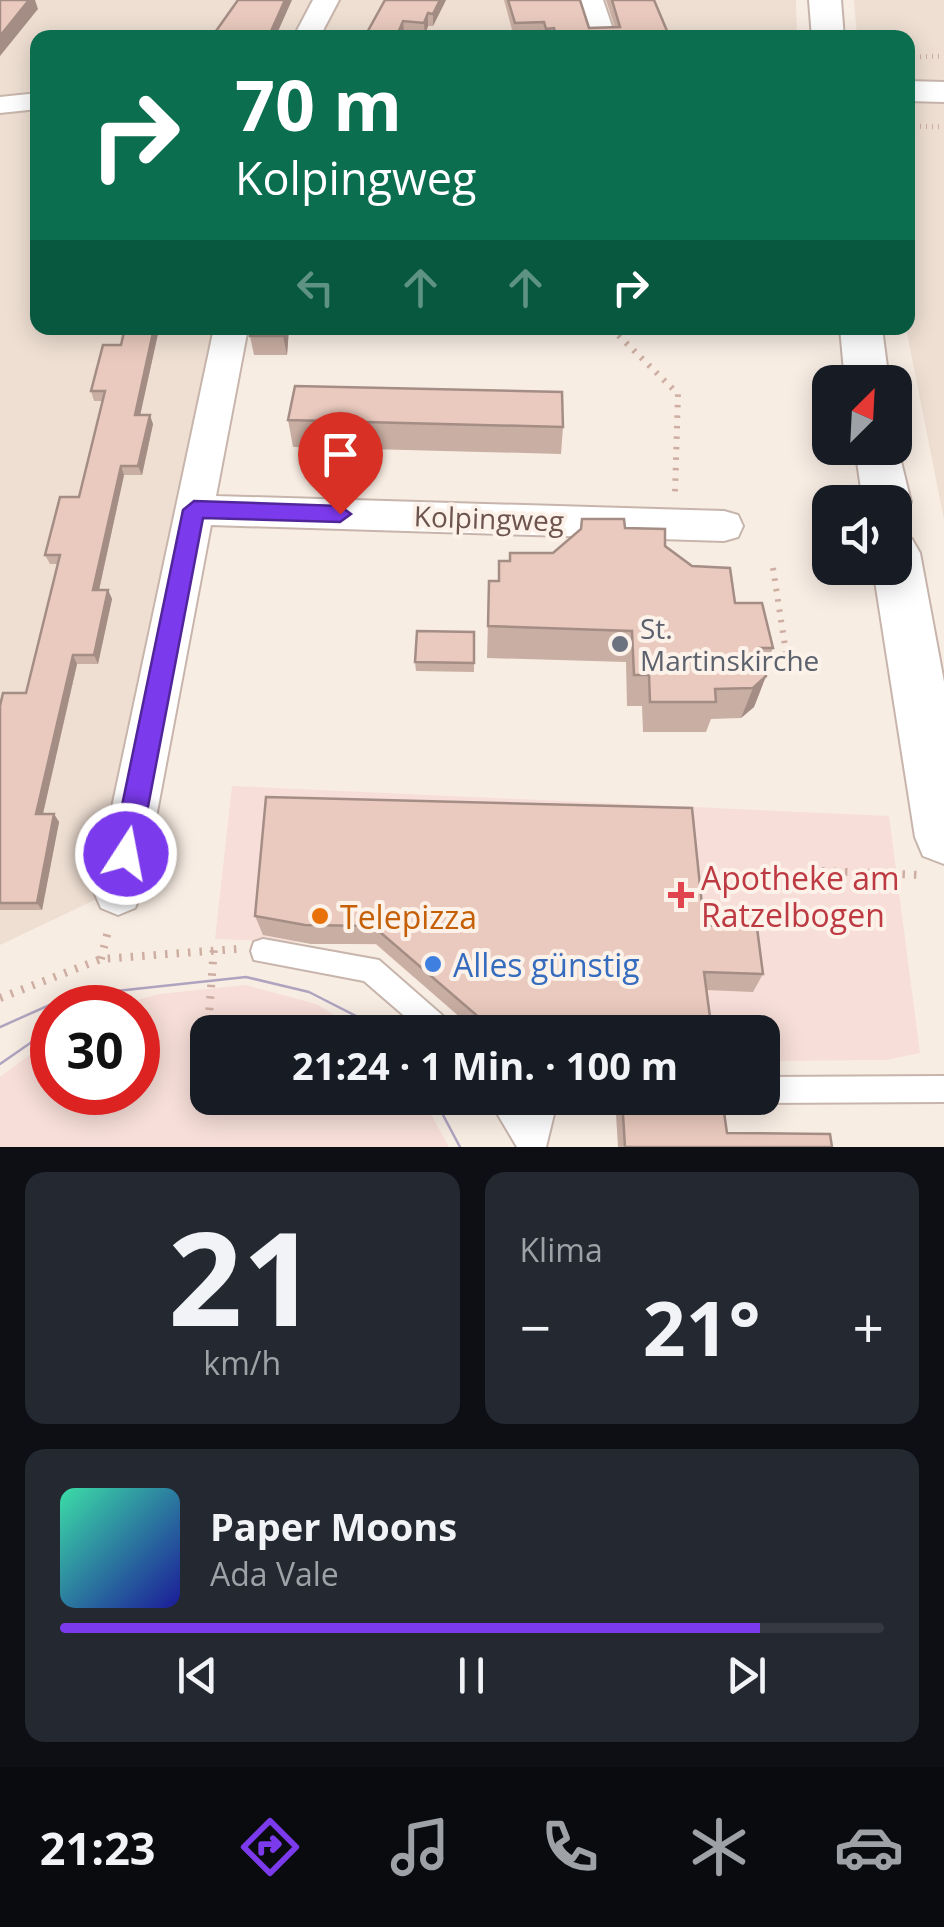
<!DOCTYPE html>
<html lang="de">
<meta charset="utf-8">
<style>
:root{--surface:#171b24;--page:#242831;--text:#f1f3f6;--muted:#9ea1a6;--line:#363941;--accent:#7c3aed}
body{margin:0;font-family:"Open Sans",sans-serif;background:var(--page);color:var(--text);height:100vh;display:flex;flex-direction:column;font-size:38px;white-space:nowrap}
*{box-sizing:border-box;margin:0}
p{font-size:32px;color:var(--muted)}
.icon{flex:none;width:55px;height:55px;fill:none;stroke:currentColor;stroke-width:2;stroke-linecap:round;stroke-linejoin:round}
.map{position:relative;height:1147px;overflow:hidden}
.details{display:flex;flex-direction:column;gap:25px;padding:25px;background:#0d0f14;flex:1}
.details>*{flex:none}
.hud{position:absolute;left:30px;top:30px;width:885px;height:305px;border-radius:20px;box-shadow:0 5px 25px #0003;background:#0b6e4f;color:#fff;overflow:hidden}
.needle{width:65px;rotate:24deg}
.fabs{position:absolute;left:812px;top:365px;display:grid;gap:20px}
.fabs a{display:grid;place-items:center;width:100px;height:100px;border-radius:20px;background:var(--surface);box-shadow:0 5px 25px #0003;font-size:50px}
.speed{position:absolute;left:30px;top:985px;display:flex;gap:20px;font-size:50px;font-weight:700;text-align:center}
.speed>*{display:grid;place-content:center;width:130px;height:130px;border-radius:50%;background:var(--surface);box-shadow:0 5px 25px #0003;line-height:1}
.speed .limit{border:15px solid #d22;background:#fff;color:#111}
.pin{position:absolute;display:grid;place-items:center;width:85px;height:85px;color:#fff;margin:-102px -42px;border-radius:50% 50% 50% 0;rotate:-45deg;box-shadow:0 0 10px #0007}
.pin .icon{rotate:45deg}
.me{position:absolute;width:110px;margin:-55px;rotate:11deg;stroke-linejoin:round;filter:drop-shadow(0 0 8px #0008)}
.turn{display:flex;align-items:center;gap:35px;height:210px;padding:0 40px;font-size:45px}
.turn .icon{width:130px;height:130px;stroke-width:2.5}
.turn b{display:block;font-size:70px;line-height:85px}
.lanes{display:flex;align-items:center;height:95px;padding:0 40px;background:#0003;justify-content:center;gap:50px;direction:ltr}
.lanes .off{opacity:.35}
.big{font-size:75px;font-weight:700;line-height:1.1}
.details .widget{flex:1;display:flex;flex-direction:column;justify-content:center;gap:15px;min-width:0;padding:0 35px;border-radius:20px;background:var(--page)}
.details .dial{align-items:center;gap:0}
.dial b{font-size:130px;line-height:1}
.song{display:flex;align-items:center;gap:30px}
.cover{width:120px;height:120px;border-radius:15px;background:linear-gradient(135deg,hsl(160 70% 55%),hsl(240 70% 35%))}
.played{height:10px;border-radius:5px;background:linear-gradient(90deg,var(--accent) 85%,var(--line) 85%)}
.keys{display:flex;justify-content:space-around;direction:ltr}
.heat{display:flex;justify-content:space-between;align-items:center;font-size:55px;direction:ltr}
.details .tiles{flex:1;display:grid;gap:25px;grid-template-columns:1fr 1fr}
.widget:last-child{grid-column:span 2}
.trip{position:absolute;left:190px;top:1015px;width:590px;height:100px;border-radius:20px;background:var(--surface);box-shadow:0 5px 25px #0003;font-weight:700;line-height:100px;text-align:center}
.menu{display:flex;height:160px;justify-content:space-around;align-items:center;background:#090b0e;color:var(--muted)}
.menu .icon{width:70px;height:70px}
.menu .current{color:var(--accent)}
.menu b{font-size:45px;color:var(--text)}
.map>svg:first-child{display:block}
.residential{fill:#efdfd3}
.commercial{fill:#f7ded8}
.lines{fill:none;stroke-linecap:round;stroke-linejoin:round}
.service-casing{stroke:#c7b5ac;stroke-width:4}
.minor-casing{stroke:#c7b5ac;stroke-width:4}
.tertiary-casing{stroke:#c7b5ac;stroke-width:4}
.path-far2{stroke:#ceaea2;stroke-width:5;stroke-dasharray:1 5;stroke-linecap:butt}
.path-far1{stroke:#ceaea2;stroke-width:6;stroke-dasharray:2.5 8;stroke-linecap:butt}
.path{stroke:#ceaea2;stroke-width:8;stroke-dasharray:2.5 9;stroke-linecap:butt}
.service{fill:#fff;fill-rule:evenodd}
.minor{fill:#fff;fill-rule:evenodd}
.tertiary{fill:#fff;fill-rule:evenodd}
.tram{stroke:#afa4c0;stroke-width:2.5}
.wall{fill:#c9aea3}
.shaded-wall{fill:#a48d85}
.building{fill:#eacabe;stroke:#a48d85;stroke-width:2.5}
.route{fill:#7c3aed;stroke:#51269a;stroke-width:2.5}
.worship-dot{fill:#6b7280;stroke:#fcf2e9;stroke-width:4}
.health-dot{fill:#e0444e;stroke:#fcf2e9;stroke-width:4}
.food-dot{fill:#e8710a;stroke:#fcf2e9;stroke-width:4}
.shop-dot{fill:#3f7fe0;stroke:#fcf2e9;stroke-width:4}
.labels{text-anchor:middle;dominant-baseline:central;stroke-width:8;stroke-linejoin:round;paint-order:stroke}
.street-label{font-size:28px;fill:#6d544d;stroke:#fcf2e9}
.worship-label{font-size:28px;fill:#5b616d;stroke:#fcf2e9;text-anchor:start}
.near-health-label{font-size:32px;fill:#be3a42;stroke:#fcf2e9;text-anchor:start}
.near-food-label{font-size:32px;fill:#c56008;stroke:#fcf2e9;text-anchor:start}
.near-shop-label{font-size:32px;fill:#366cbe;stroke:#fcf2e9;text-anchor:start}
</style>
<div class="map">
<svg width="944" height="1147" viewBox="0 0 944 1147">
<rect width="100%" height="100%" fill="#f8ede3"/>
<g class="residential">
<polygon points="0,0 796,0 797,38 38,38 38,328 224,328 101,897 0,945"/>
<polygon points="854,0 944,0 944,520 906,328 908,38 857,37"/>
</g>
<g class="commercial">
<polygon points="232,786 889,816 920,1053 886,1060 763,1061 762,1032 477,1032 376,945 215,939"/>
<polygon points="246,985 316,1004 363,1032 208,1032 208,1098 422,1098 449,1147 0,1147 0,1077 43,1045 52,1039 52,1092 138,1092 138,1008 112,1007 159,994"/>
</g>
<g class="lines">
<defs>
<g id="service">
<polygon points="263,939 379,960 451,1023 455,1032 423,1032 364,981 254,960 251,951 254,942"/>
<polygon points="944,1076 944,1102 762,1103 752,1098 762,1098 762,1077"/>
<polygon points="488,1098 516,1098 527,1113 532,1098 567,1098 563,1107 554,1114 546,1147 517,1147"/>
</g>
<g id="minor">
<polygon points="313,0 339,0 319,38 293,38"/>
<polygon points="577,0 603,0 616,38 590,38"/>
<polygon points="38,93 38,109 0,113 0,97"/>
<polygon points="214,328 248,328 216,496 724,511 738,515 743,526 738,537 724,541 211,525 142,892 135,908 118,915 101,908 94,892"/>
</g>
<g id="tertiary">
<polygon points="809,0 841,0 844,38 812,38"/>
<polygon points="908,81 944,82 944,102 908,101"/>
<polygon points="840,328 882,328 889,382 845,382"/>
<polygon points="895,437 911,502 904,515 895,518 895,502 863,502 855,448 895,448"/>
<polygon points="895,534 912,539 920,553 944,682 944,864 923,856 915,837 873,568 895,568"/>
</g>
</defs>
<use href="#service" class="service-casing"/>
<use href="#minor" class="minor-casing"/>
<use href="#tertiary" class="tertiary-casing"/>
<g class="path-far2">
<polyline points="908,57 944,56"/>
<polyline points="908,126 944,127"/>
</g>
<g class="path-far1">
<polyline points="611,328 678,394 675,493"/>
<polyline points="773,568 787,659"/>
</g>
<g class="path">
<polyline points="822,871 923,875"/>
<polyline points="101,959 109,927"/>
<polyline points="0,998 101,959 237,949"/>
<polyline points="206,1056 214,947"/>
</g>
<use href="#service" class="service"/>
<use href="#minor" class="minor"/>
<use href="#tertiary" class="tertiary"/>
<g class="tram">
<polyline points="0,1027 70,996 246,977 309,992 362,1019 377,1032"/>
<polyline points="0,1064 52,1028"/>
<polyline points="434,1098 460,1147"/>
</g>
</g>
<g class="wall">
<polygon points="446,0 433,26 428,26 425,35 404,33 402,38 364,38"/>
<polygon points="504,0 580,0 589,28 615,27 606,0 654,0 670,38 544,38 543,35 514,37"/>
<polygon points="125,328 177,328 176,329 159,329 140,415 153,424 142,475 124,475 99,590 108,590 112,599 98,664 77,664 43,814 54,814 59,822 42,910 0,910 0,706 26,693 58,564 50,564 45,555 79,497 103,401 94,401 91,391 121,345"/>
<polygon points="251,328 289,328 287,355 254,355 250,336"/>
<polygon points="288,420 563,427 561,454 293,447"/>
<polygon points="582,519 625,528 665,546 735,603 773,648 764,670 766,676 754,707 741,718 711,719 706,732 643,732 642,706 627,706 626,662 487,658 489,581 498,581 510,561 553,553 580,530"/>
<polygon points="474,632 474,672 416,671 415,662"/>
<polygon points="255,916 704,925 763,974 753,992 706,990 712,1032 477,1032 376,944 311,944 263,935"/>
<polygon points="615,1098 722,1098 727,1133 832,1147 618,1147"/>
</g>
<g class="shaded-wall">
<polygon points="29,0 35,0 38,9 0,56 0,36"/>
<polygon points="285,0 292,0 275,38 268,38"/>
<polygon points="440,0 446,0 433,26 433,14"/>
<polygon points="428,13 428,26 425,35 424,23"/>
<polygon points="403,21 404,33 402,38 396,38"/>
<polygon points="154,328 158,328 159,329 138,425 135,415"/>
<polygon points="284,328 289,328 287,355 283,336"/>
<polygon points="150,415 153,424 142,475 138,466"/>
<polygon points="121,466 124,475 97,599 93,590"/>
<polygon points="108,590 112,599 98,664 94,655"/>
<polygon points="73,655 77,664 41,822 36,814"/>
<polygon points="766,676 754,707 741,718 753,688"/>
<polygon points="54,814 59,822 42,910 37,903"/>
</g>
<g class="building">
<polygon points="0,0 29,0 0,36"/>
<polygon points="238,0 285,0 268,38 217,38 220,33 216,31"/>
<polygon points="385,0 440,0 433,14 428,13 424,23 403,21 396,38 364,38"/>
<polygon points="508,0 580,0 589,28 620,27 612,0 654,0 670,38 640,38 639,33 557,38 554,28 546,29 544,22 515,23"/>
<polygon points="125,328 154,328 135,415 150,415 138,466 121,466 93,590 108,590 94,655 73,655 36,814 54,814 37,903 0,903 0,706 3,693 26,693 60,555 45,555 60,497 79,497 105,391 91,391 103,345 121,345"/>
<polygon points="251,328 284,328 283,336 250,336"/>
<polygon points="295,386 562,392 563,427 288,420"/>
<polygon points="582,519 624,519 625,528 665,529 665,546 692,566 730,568 735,603 762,603 773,648 759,648 766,676 753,688 715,689 716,702 650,702 649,675 634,675 632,631 488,626 489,581 499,581 499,561 510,561 510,553 553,553 581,529"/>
<polygon points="417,631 474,632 474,663 415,662"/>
<polygon points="266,797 692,808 704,925 757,928 763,974 704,972 712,1032 496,1032 373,926 305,925 255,916"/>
<polygon points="622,1098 722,1098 727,1133 830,1134 832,1147 625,1147"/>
</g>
<polygon class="route" points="194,501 340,506 351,514 340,522 203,518 139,854 135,862 126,866 116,862 112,854 183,510"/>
<circle class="worship-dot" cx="620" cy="644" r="10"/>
<path class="health-dot" d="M676 880h10v10h10v10h-10v10h-10v-10h-10v-10h10z"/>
<circle class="food-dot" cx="320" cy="916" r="10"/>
<circle class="shop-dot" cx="433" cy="964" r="10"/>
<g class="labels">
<g class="street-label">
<text transform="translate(489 518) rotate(2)">Kolpingweg</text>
</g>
<g class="worship-label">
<text x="640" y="628">St.<tspan x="640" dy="32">Martinskirche</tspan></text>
</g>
<g class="near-health-label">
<text x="701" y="877">Apotheke am<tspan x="701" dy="37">Ratzelbogen</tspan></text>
</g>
<g class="near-food-label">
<text x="340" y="916">Telepizza</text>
</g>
<g class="near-shop-label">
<text x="453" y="964">Alles günstig</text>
</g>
</g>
</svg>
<div class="fabs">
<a><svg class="needle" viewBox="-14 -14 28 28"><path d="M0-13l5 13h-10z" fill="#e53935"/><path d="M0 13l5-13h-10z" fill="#9ea1a6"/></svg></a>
<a><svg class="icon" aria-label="sound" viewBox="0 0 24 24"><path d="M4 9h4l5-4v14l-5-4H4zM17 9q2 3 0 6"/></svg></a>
</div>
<div class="speed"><div class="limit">30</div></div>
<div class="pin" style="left:340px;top:514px;background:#d93025"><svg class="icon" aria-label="arrive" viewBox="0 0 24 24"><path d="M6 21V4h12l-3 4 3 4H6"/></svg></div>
<svg class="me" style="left:126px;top:854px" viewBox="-20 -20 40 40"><circle r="17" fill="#7c3aed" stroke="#fff" stroke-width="3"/><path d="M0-11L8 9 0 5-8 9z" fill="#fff"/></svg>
<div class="trip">21:24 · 1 Min. · 100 m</div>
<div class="hud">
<div class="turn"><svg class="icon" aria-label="right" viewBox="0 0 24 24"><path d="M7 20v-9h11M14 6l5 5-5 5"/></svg><div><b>70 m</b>Kolpingweg</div></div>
<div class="lanes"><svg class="icon off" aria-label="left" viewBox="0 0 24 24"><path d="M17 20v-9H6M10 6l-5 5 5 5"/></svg><svg class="icon off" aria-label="ahead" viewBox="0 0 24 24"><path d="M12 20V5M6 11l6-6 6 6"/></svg><svg class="icon off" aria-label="ahead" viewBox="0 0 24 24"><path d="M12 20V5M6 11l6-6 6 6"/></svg><svg class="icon" aria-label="right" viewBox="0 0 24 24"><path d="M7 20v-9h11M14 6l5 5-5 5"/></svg></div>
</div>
</div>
<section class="details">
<div class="tiles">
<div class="widget dial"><b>21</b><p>km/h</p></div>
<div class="widget"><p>Klima</p>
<div class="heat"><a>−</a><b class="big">21°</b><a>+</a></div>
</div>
<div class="widget">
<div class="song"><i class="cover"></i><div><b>Paper Moons</b><p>Ada Vale</p></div></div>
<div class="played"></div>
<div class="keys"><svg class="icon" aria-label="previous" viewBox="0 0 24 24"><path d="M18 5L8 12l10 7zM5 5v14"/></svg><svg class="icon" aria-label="pause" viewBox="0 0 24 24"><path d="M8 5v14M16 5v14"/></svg><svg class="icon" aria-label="next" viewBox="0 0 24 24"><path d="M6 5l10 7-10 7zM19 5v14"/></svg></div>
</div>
</div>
</section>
<nav class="menu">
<b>21:23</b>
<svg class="icon current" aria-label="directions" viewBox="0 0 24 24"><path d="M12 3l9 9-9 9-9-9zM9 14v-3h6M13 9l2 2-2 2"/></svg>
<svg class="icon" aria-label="music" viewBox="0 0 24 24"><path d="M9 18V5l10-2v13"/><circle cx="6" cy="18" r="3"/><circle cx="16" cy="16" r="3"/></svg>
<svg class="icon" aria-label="phone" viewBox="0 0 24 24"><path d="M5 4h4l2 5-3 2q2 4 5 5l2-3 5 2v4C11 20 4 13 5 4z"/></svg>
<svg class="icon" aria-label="climate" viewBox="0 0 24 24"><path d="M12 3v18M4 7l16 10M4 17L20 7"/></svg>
<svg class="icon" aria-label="car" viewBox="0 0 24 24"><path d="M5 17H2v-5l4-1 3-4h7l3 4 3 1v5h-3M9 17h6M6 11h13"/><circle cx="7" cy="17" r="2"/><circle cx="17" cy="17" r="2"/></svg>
</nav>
